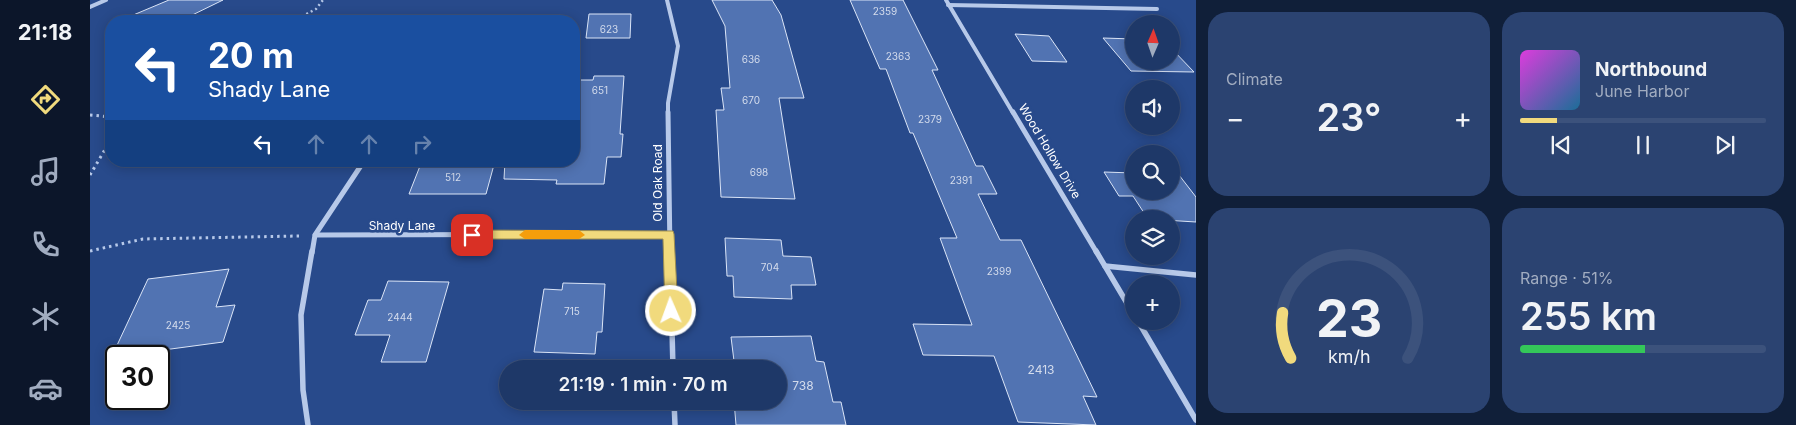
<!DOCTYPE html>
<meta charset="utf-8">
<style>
:root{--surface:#1e3868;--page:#2b4371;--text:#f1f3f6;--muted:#a1acc0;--line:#3c527c;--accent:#f1da7d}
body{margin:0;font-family:Inter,sans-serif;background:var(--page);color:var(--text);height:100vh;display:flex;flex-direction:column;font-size:19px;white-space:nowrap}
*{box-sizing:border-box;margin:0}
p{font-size:16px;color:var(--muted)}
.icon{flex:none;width:28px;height:28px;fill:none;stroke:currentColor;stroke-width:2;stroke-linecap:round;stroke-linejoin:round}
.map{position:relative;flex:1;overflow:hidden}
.panel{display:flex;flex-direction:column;gap:12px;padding:12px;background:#101f39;width:600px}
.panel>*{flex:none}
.top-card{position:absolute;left:15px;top:15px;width:475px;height:152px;border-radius:20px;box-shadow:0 2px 12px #0003,0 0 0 1px var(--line);background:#1a4fa0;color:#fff;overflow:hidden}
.needle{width:32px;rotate:2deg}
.controls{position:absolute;left:1035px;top:15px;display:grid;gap:10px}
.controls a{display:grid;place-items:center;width:55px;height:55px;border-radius:50%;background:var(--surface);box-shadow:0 2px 12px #0003,0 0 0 1px var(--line);font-size:25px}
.speed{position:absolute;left:15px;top:345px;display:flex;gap:10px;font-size:25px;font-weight:700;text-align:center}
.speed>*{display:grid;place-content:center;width:65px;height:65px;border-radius:50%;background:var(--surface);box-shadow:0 2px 12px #0003,0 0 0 1px var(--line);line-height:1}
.speed .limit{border:2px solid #111;border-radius:8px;background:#fff;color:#111}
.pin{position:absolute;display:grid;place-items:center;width:42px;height:42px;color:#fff;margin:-21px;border-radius:10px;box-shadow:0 2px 8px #0006}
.me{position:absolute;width:55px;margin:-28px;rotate:358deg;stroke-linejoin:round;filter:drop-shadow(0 0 4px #0008)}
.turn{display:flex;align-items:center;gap:18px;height:105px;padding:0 20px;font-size:22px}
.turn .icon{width:65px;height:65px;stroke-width:2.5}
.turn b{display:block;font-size:35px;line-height:42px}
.lanes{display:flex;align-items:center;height:48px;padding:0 20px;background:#0003;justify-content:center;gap:25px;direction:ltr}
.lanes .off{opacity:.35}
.big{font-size:38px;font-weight:600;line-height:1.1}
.panel .tile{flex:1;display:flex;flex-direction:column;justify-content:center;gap:8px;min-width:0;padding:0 18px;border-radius:20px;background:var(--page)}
.panel .dial{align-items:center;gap:0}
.dial svg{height:130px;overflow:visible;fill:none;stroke:var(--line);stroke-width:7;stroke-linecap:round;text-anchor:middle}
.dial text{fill:var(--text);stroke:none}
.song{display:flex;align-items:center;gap:15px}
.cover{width:60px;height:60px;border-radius:8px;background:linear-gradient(135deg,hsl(300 70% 55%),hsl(200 70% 35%))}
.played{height:5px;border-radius:2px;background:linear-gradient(90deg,var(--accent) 15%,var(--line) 15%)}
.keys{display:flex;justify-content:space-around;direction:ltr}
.heat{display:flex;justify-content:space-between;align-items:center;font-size:28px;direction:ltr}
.charge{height:8px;border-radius:4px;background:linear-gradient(90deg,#34c759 51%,var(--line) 0)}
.panel .tiles{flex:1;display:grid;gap:12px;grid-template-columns:repeat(2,1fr)}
.trip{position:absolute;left:409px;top:360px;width:288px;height:50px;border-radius:25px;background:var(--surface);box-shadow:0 2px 12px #0003,0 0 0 1px var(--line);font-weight:600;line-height:50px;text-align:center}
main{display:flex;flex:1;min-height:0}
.tabs{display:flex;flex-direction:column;width:90px;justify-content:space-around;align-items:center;background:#0c162a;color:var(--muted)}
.tabs .icon{width:35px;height:35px}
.tabs .selected{color:var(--accent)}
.tabs b{font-size:22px;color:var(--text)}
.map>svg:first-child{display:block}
.building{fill:#5173b2;stroke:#dbe5f7}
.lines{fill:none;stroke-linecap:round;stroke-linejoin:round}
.path-far1{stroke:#b7c9e9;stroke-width:2.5;stroke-dasharray:2 3;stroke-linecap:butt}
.path{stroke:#b7c9e9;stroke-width:3;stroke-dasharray:2.5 4;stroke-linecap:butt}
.street-far2{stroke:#b7c9e9;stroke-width:4}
.street-far1{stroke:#b7c9e9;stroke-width:5}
.street{stroke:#b7c9e9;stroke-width:5.5}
.route{fill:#f1da7d;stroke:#9d8e51}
.slow{fill:#f59e0b}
.labels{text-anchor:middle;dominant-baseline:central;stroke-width:5;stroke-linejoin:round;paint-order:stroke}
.number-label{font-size:10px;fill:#d4dcec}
.street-label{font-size:12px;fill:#fff;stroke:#284a8b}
.near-number-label{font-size:12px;fill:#d4dcec}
</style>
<main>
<nav class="tabs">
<b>21:18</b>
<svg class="icon selected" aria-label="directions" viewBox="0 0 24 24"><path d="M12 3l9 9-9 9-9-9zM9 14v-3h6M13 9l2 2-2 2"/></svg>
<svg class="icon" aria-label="music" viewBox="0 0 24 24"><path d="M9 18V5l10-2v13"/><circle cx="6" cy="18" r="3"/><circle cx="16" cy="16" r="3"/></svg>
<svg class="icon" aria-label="phone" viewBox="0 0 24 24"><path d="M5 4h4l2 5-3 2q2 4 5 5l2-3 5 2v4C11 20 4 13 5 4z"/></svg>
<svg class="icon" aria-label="climate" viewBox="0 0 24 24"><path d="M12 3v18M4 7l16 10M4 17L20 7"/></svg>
<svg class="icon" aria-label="car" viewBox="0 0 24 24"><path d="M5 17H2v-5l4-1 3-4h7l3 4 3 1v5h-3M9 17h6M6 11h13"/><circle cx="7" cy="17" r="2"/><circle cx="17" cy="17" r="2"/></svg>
</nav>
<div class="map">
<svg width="1106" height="425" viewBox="0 0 1106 425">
<rect width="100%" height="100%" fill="#284a8b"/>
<g class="building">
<polygon points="79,0 133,0 90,21 29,21"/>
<polygon points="622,0 682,0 691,15 714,98 689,98 705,199 631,197 626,110 634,110 631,88 640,88 635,26"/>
<polygon points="760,0 813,0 848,70 842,70 886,166 893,166 907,194 888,194 910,240 931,240 1007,397 993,396 1006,425 928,422 904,356 833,355 823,324 882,325 850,238 867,238 823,133 820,133 796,69 790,69"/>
<polygon points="499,14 541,14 540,38 496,38"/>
<polygon points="925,34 959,36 977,62 942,61"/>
<polygon points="1013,38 1044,39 1044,61 1081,61 1081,48 1104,72 1041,71"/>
<polygon points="504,76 534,76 530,134 533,134 531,157 517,157 514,184 466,184 467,180 414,179 415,161 484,161 484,114 489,80 503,80"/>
<polygon points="332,161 405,161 396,194 319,194"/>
<polygon points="1014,172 1044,173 1044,191 1081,191 1081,175 1089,175 1106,197 1106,222 1058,219 1043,196 1029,196"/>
<polygon points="635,238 691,240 693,256 721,257 726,285 701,285 702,299 644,297 643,276 637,276"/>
<polygon points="139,269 126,307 145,305 133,342 51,353 50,356 22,356 58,279"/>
<polygon points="298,281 359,282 336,362 291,362 300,335 265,335 278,300 291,300"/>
<polygon points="473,283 515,284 512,332 507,332 505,354 444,352 454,289 472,290"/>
<polygon points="721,336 726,361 734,362 743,402 751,402 756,425 646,425 644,401 688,401 688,369 645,369 641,337"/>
</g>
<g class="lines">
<polyline class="path-far1" points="203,21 226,9 233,0"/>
<g class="path">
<polyline points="0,115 21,117"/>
<polyline points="0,175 20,141 20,117"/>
<polyline points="0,251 53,239 209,236"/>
</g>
<g class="street-far2">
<polyline points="577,0 588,46 578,103 578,113"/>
<polyline points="856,0 923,113"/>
<polyline points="858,5 1067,9"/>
<polyline points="0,7 16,0"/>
</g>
<g class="street-far1">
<polyline points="578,112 580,253"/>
<polyline points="923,112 1007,253"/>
<polyline points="225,235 579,234"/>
<polyline points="222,253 225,235 274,161"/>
</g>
<g class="street">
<polyline points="580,251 583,369"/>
<polyline points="1006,251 1044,315"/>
<polyline points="1015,266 1106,275"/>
<polyline points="1048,321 1106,420"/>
<polyline points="584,401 585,425"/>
<polyline points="218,425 213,390 211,315 222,251"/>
</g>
</g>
<polygon class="route" points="382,230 583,231 584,234 588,311 586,315 581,317 577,315 575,311 573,239 382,239 376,235"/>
<polygon class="slow" points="435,230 489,230 495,235 489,239 435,239 429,235"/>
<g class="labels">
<g class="number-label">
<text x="795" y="11">2359</text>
<text x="519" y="29">623</text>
<text x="808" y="56">2363</text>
<text x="661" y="59">636</text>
<text x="510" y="90">651</text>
<text x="661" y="100">670</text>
<text x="840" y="119">2379</text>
<text x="669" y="172">698</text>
<text x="363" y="177">512</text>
<text x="871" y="180">2391</text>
<text x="680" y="267">704</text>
<text x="909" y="271">2399</text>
<text x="482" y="311">715</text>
<text x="310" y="317">2444</text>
<text x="88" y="325">2425</text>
</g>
<g class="street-label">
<text transform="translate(960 151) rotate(59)">Wood Hollow Drive</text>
<text transform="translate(567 183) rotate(-90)">Old Oak Road</text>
<text x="312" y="225">Shady Lane</text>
</g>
<g class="near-number-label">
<text x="951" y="369">2413</text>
<text x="713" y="385">738</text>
</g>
</g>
</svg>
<div class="controls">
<a><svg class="needle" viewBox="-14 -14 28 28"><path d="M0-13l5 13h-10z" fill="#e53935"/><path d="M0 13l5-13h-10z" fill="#a1acc0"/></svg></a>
<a><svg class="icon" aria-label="sound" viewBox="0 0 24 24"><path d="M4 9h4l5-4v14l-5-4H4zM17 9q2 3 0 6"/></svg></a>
<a><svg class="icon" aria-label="search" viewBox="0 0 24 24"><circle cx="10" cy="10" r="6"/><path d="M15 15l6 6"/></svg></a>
<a><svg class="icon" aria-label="layers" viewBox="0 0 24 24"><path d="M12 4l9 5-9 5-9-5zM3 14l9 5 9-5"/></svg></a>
<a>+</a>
</div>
<div class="speed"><div class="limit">30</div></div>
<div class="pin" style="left:382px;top:235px;background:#d93025"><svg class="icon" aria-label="arrive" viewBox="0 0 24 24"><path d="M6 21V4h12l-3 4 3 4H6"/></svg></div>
<svg class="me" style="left:581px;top:311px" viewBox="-20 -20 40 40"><circle r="17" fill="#f1da7d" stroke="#fff" stroke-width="3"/><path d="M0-11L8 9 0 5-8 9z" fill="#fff"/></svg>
<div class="trip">21:19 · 1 min · 70 m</div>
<div class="top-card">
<div class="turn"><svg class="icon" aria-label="left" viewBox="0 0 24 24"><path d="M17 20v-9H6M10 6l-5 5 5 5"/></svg><div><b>20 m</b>Shady Lane</div></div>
<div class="lanes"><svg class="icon" aria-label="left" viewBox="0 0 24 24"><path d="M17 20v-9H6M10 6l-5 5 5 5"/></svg><svg class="icon off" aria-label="ahead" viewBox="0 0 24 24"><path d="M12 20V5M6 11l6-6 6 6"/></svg><svg class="icon off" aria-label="ahead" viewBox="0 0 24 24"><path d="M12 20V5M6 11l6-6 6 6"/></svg><svg class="icon off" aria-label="right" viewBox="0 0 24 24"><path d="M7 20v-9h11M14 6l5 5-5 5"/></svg></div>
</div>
</div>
<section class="panel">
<div class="tiles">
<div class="tile"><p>Climate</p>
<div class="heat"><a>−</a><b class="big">23°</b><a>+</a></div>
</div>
<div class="tile">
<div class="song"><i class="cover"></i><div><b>Northbound</b><p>June Harbor</p></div></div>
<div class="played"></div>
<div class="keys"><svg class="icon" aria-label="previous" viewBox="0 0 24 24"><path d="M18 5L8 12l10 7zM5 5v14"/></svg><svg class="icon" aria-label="pause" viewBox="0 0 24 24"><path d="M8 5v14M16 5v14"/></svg><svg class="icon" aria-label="next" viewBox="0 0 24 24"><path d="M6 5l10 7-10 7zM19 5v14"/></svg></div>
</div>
<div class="tile dial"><svg viewBox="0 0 100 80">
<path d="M14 69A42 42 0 1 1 86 69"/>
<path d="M14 69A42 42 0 0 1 9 41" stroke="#f1da7d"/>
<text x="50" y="56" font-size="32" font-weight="700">23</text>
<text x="50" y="72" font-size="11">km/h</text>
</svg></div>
<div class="tile"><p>Range · 51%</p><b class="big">255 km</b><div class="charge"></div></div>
</div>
</section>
</main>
